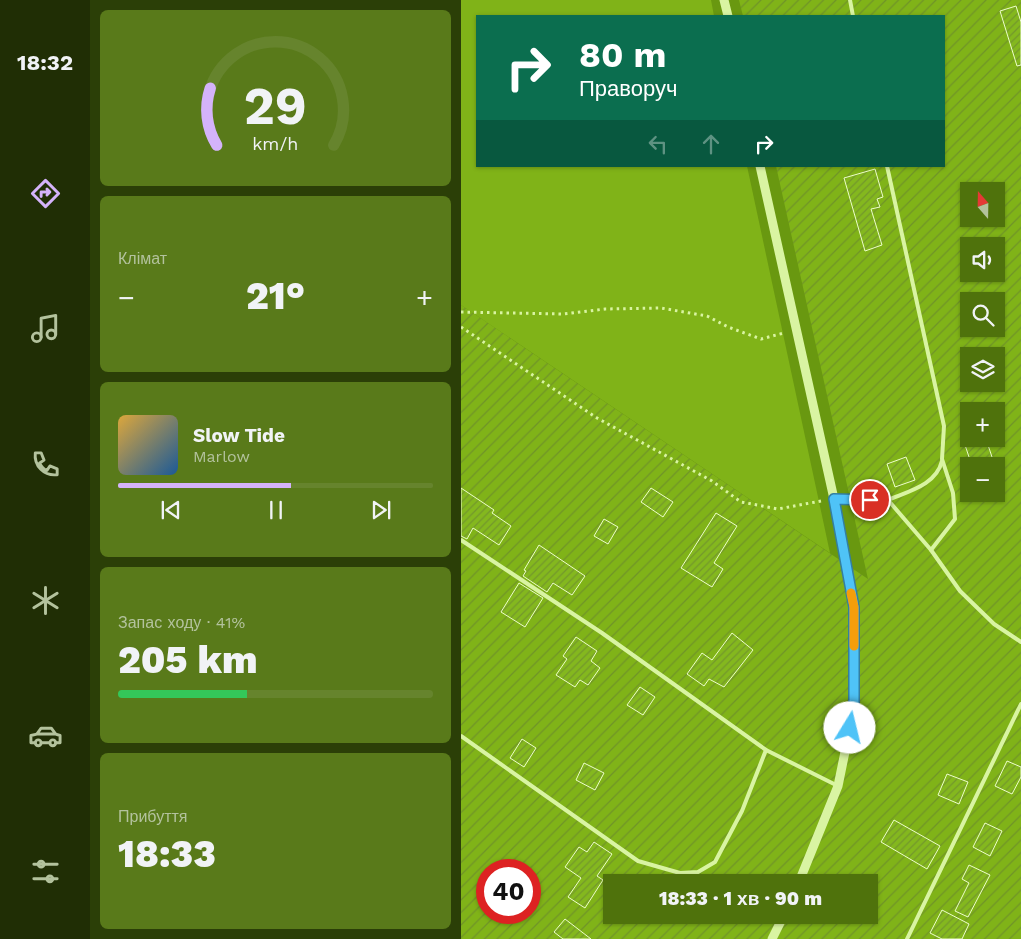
<!DOCTYPE html>
<html lang="uk">
<meta charset="utf-8">
<style>
:root{--surface:#4f720c;--page:#597a1a;--text:#f1f3f6;--muted:#b3c29d;--line:#66842d;--accent:#d4b3fa}
body{margin:0;font-family:"Work Sans",sans-serif;background:var(--page);color:var(--text);height:100vh;display:flex;flex-direction:column;font-size:19px;white-space:nowrap}
*{box-sizing:border-box;margin:0}
p{font-size:16px;color:var(--muted)}
.icon{flex:none;width:28px;height:28px;fill:none;stroke:currentColor;stroke-width:2;stroke-linecap:round;stroke-linejoin:round}
.map{position:relative;flex:1;overflow:hidden}
.panel{display:flex;flex-direction:column;gap:10px;padding:10px;background:#2b3f07;width:371px}
.panel>*{flex:none}
.hud{position:absolute;left:15px;top:15px;width:469px;height:152px;border-radius:0px;box-shadow:0 1px 4px #0004;background:#0b6e4f;color:#fff;overflow:hidden}
.needle{width:32px;rotate:340deg}
.fabs{position:absolute;left:499px;top:182px;display:grid;gap:10px}
.fabs a{display:grid;place-items:center;width:45px;height:45px;border-radius:0px;background:var(--surface);box-shadow:0 1px 4px #0004;font-size:25px}
.speed{position:absolute;left:15px;top:859px;display:flex;gap:10px;font-size:25px;font-weight:700;text-align:center}
.speed>*{display:grid;place-content:center;width:65px;height:65px;border-radius:50%;background:var(--surface);box-shadow:0 1px 4px #0004;line-height:1}
.speed .limit{border:8px solid #d22;background:#fff;color:#111}
.pin{position:absolute;display:grid;place-items:center;width:42px;height:42px;color:#fff;margin:-21px;border:2px solid #fff;border-radius:50%;box-shadow:0 1px 5px #0007}
.me{position:absolute;width:55px;margin:-28px;rotate:9deg;stroke-linejoin:round;filter:drop-shadow(0 0 4px #0008)}
.turn{display:flex;align-items:center;gap:18px;height:105px;padding:0 20px;font-size:22px}
.turn .icon{width:65px;height:65px;stroke-width:2.5}
.turn b{display:block;font-size:35px;line-height:42px}
.lanes{display:flex;align-items:center;height:48px;padding:0 20px;background:#0003;justify-content:center;gap:25px;direction:ltr}
.lanes .off{opacity:.35}
.big{font-size:38px;font-weight:800;line-height:1.1}
.panel .card{flex:1;display:flex;flex-direction:column;justify-content:center;gap:8px;min-width:0;padding:0 18px;border-radius:8px;background:var(--page)}
.panel .dial{align-items:center;gap:0}
.dial svg{height:130px;overflow:visible;fill:none;stroke:var(--line);stroke-width:7;stroke-linecap:round;text-anchor:middle}
.dial text{fill:var(--text);stroke:none}
.song{display:flex;align-items:center;gap:15px}
.cover{width:60px;height:60px;border-radius:8px;background:linear-gradient(135deg,hsl(40 70% 55%),hsl(210 70% 35%))}
.played{height:5px;border-radius:2px;background:linear-gradient(90deg,var(--accent) 55%,var(--line) 55%)}
.keys{display:flex;justify-content:space-around;direction:ltr}
.heat{display:flex;justify-content:space-between;align-items:center;font-size:28px;direction:ltr}
.charge{height:8px;border-radius:4px;background:linear-gradient(90deg,#34c759 41%,var(--line) 0)}
.trip{position:absolute;left:142px;top:874px;width:275px;height:50px;border-radius:0px;background:var(--surface);box-shadow:0 1px 4px #0004;font-weight:800;line-height:50px;text-align:center}
main{display:flex;flex:1;min-height:0}
.tabs{display:flex;flex-direction:column;width:90px;justify-content:space-around;align-items:center;background:#202e05;color:var(--muted)}
.tabs .icon{width:35px;height:35px}
.tabs .active{color:var(--accent)}
.tabs b{font-size:22px;color:var(--text)}
.map>svg:first-child{display:block}
.grass{fill:#80b318}
.garden{fill:url(#garden-furrows);fill-rule:evenodd}
.building{fill:url(#building-hatch);stroke:#edfeca}
.lines{fill:none;stroke-linecap:round;stroke-linejoin:round}
.path{stroke:#d9f4a2;stroke-width:3;stroke-dasharray:2.5 4;stroke-linecap:butt}
.service{stroke:#d9f4a2;stroke-width:4}
.tertiary{stroke:#d9f4a2;stroke-width:9}
.route-casing{stroke:#337fa1;stroke-width:12}
.route{stroke:#4fc3f7;stroke-width:9}
.slow{stroke:#f59e0b;stroke-width:9}
</style>
<main>
<nav class="tabs">
<b>18:32</b>
<svg class="icon active" aria-label="directions" viewBox="0 0 24 24"><path d="M12 3l9 9-9 9-9-9zM9 14v-3h6M13 9l2 2-2 2"/></svg>
<svg class="icon" aria-label="music" viewBox="0 0 24 24"><path d="M9 18V5l10-2v13"/><circle cx="6" cy="18" r="3"/><circle cx="16" cy="16" r="3"/></svg>
<svg class="icon" aria-label="phone" viewBox="0 0 24 24"><path d="M5 4h4l2 5-3 2q2 4 5 5l2-3 5 2v4C11 20 4 13 5 4z"/></svg>
<svg class="icon" aria-label="climate" viewBox="0 0 24 24"><path d="M12 3v18M4 7l16 10M4 17L20 7"/></svg>
<svg class="icon" aria-label="car" viewBox="0 0 24 24"><path d="M5 17H2v-5l4-1 3-4h7l3 4 3 1v5h-3M9 17h6M6 11h13"/><circle cx="7" cy="17" r="2"/><circle cx="17" cy="17" r="2"/></svg>
<svg class="icon" aria-label="filters" viewBox="0 0 24 24"><path d="M4 7h16M4 17h16"/><circle cx="9" cy="7" r="2"/><circle cx="15" cy="17" r="2"/></svg>
</nav>
<section class="panel">
<div class="card dial"><svg viewBox="0 0 100 80">
<path d="M14 69A42 42 0 1 1 86 69"/>
<path d="M14 69A42 42 0 0 1 10 34" stroke="#d4b3fa"/>
<text x="50" y="56" font-size="32" font-weight="700">29</text>
<text x="50" y="72" font-size="11">km/h</text>
</svg></div>
<div class="card"><p>Клімат</p>
<div class="heat"><a>−</a><b class="big">21°</b><a>+</a></div>
</div>
<div class="card">
<div class="song"><i class="cover"></i><div><b>Slow Tide</b><p>Marlow</p></div></div>
<div class="played"></div>
<div class="keys"><svg class="icon" aria-label="previous" viewBox="0 0 24 24"><path d="M18 5L8 12l10 7zM5 5v14"/></svg><svg class="icon" aria-label="pause" viewBox="0 0 24 24"><path d="M8 5v14M16 5v14"/></svg><svg class="icon" aria-label="next" viewBox="0 0 24 24"><path d="M6 5l10 7-10 7zM19 5v14"/></svg></div>
</div>
<div class="card"><p>Запас ходу · 41%</p><b class="big">205 km</b><div class="charge"></div></div>
<div class="card"><p>Прибуття</p><b class="big">18:33</b></div>
</section>
<div class="map">
<svg width="560" height="939" viewBox="0 0 560 939">
<defs>
<pattern id="garden-furrows" width="10" height="10" patternUnits="userSpaceOnUse" patternTransform="scale(1.25)"><rect width="10" height="10" fill="#80b318"/><path d="M-1 1l2-2M0 10L10 0M9 11l2-2" fill="none" stroke="#709428"/></pattern>
<pattern id="building-hatch" width="6" height="6" patternUnits="userSpaceOnUse" patternTransform="scale(1.25)"><rect width="6" height="6" fill="#84b81e"/><path d="M-1 1l2-2M0 6l6-6M5 7l2-2" fill="none" stroke="#73982c"/></pattern>
</defs>
<rect width="100%" height="100%" fill="#699810"/>
<polygon class="grass" points="0,0 250,0 253,16 16,16 16,166 286,166 369,553 0,305"/>
<path class="garden" d="M 278,0 L 560,0 L 560,939 L 0,939 L 0,305 L 407,579 L 315,166 L 482,166 L 482,16 L 282,16 ZM 508,191 L 535,191 L 535,219 L 508,219 ZM 508,246 L 535,246 L 535,274 L 508,274 ZM 508,301 L 535,301 L 535,329 L 508,329 ZM 508,356 L 535,356 L 535,384 L 508,384 ZM 508,411 L 535,411 L 535,439 L 508,439 ZM 508,466 L 535,466 L 535,494 L 508,494 ZM 26,870 L 69,870 L 69,912 L 26,912 ZM 151,882 L 409,882 L 409,915 L 151,915 Z"/>
<g class="building">
<polygon points="555,6 560,22 560,65 556,66 539,11"/>
<polygon points="414,169 422,197 416,199 419,207 410,209 421,245 404,251 383,178"/>
<polygon points="502,439 525,439 534,466 511,466"/>
<polygon points="445,457 454,480 434,487 426,464"/>
<polygon points="0,488 33,510 31,513 50,526 38,545 12,528 6,539 0,536"/>
<polygon points="190,488 212,502 202,517 180,502"/>
<polygon points="255,513 276,526 253,563 262,569 251,587 220,568"/>
<polygon points="143,519 157,527 147,544 133,536"/>
<polygon points="78,545 124,576 111,595 92,583 86,592 62,576 65,571 63,570"/>
<polygon points="58,583 82,598 64,627 40,612"/>
<polygon points="271,633 292,650 263,687 248,679 243,686 226,674 241,653 251,660"/>
<polygon points="115,637 136,651 130,661 139,668 127,685 119,680 114,687 95,675 106,659 102,656"/>
<polygon points="179,687 194,697 182,715 166,705"/>
<polygon points="61,739 75,748 63,767 49,758"/>
<polygon points="546,761 560,767 560,777 551,794 534,786"/>
<polygon points="123,763 143,773 134,790 115,780"/>
<polygon points="486,774 507,782 498,804 477,795"/>
<polygon points="433,820 479,846 466,869 420,842"/>
<polygon points="524,823 541,831 529,856 512,847"/>
<polygon points="133,842 151,854 136,876 142,880 124,908 107,897 120,878 104,867 118,847 126,852"/>
<polygon points="508,865 529,875 507,917 494,911 508,883 501,879"/>
<polygon points="481,910 508,924 501,939 481,939 469,933"/>
<polygon points="104,919 130,939 102,939 93,932"/>
</g>
<g class="lines">
<g class="path">
<polyline points="0,312 102,314 144,309 200,308 246,316 267,327 300,339 323,333"/>
<polyline points="0,327 136,418 251,481 280,502 317,509 360,501"/>
</g>
<g class="service">
<polyline points="389,0 392,16"/>
<polyline points="426,166 483,426 481,459 492,493 494,519 470,550"/>
<polyline points="373,499 427,500 470,550 499,591 533,624 560,642"/>
<path d="M 427,500 C 448,491 475,485 481,461"/>
<polyline points="0,540 141,633 305,750 377,786"/>
<polyline points="0,736 177,861 219,873 237,872 254,862 281,811 305,750"/>
<polyline points="446,939 560,704"/>
</g>
<g class="tertiary">
<polyline points="263,0 267,16"/>
<polyline points="299,166 373,499 393,607 393,708 377,786 338,882"/>
<polyline points="311,939 323,915"/>
</g>
</g>
<g class="lines">
<defs>
<polyline id="route" points="389,728 393,708 393,607 373,499 409,500"/>
</defs>
<use href="#route" class="route-casing"/>
<use href="#route" class="route"/>
<polyline class="slow" points="390,593 393,607 393,646"/>
</g>
</svg>
<div class="fabs">
<a><svg class="needle" viewBox="-14 -14 28 28"><path d="M0-13l5 13h-10z" fill="#e53935"/><path d="M0 13l5-13h-10z" fill="#b3c29d"/></svg></a>
<a><svg class="icon" aria-label="sound" viewBox="0 0 24 24"><path d="M4 9h4l5-4v14l-5-4H4zM17 9q2 3 0 6"/></svg></a>
<a><svg class="icon" aria-label="search" viewBox="0 0 24 24"><circle cx="10" cy="10" r="6"/><path d="M15 15l6 6"/></svg></a>
<a><svg class="icon" aria-label="layers" viewBox="0 0 24 24"><path d="M12 4l9 5-9 5-9-5zM3 14l9 5 9-5"/></svg></a>
<a>+</a>
<a>−</a>
</div>
<div class="speed"><div class="limit">40</div></div>
<div class="pin" style="left:409px;top:500px;background:#d93025"><svg class="icon" aria-label="arrive" viewBox="0 0 24 24"><path d="M6 21V4h12l-3 4 3 4H6"/></svg></div>
<svg class="me" style="left:389px;top:728px" viewBox="-20 -20 40 40"><circle r="19" fill="#fff"/><path d="M0-13L10 11 0 6-10 11z" fill="#4fc3f7"/></svg>
<div class="trip">18:33 · 1 хв · 90 m</div>
<div class="hud">
<div class="turn"><svg class="icon" aria-label="right" viewBox="0 0 24 24"><path d="M7 20v-9h11M14 6l5 5-5 5"/></svg><div><b>80 m</b>Праворуч</div></div>
<div class="lanes"><svg class="icon off" aria-label="left" viewBox="0 0 24 24"><path d="M17 20v-9H6M10 6l-5 5 5 5"/></svg><svg class="icon off" aria-label="ahead" viewBox="0 0 24 24"><path d="M12 20V5M6 11l6-6 6 6"/></svg><svg class="icon" aria-label="right" viewBox="0 0 24 24"><path d="M7 20v-9h11M14 6l5 5-5 5"/></svg></div>
</div>
</div>
</main>
